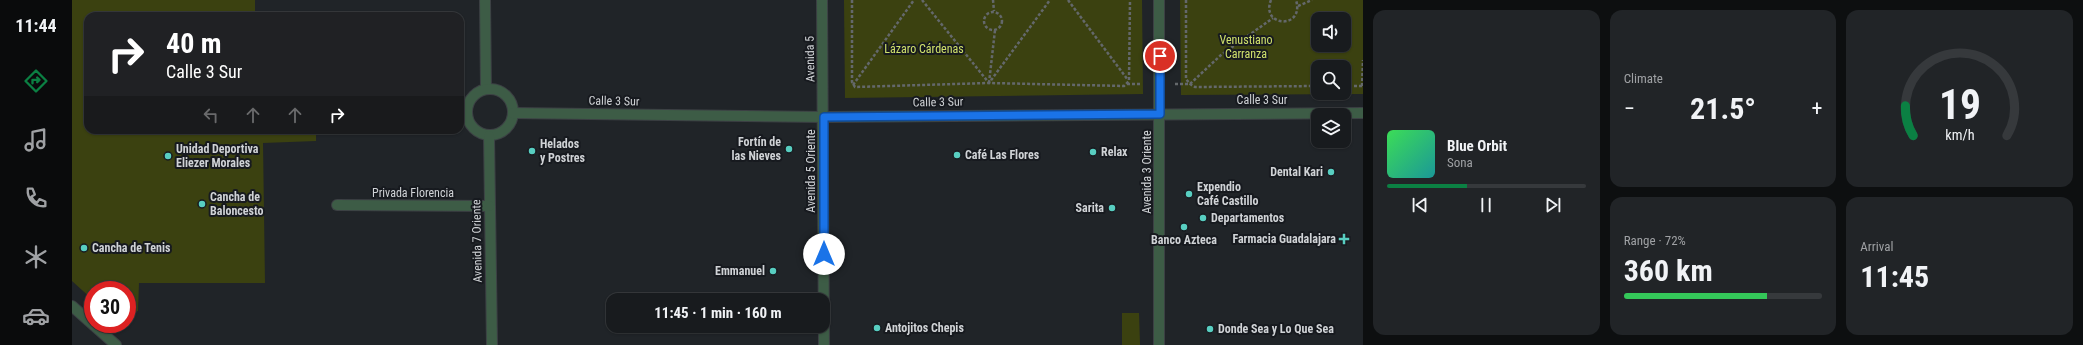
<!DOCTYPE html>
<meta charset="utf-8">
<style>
:root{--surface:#181b1e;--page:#212427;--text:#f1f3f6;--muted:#9fa1a4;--line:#36393c;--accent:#0b8043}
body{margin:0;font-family:"Roboto Condensed",sans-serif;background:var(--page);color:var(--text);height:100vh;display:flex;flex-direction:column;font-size:15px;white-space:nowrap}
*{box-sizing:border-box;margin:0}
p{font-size:13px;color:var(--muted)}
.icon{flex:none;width:22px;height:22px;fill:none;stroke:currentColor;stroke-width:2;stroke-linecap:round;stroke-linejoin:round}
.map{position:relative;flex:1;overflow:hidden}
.details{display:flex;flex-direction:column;gap:10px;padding:10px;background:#0d0f10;width:720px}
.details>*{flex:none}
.banner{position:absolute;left:12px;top:12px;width:380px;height:122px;border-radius:12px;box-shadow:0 1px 3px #0004,0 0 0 1px var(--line);background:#202124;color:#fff;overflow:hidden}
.fabs{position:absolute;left:1239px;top:12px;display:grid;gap:8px}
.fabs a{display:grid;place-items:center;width:40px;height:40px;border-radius:8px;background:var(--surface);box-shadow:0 1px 3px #0004,0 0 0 1px var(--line);font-size:20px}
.speed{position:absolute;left:12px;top:281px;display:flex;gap:8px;font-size:20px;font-weight:700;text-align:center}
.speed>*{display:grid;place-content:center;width:52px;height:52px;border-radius:50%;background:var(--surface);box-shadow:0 1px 3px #0004,0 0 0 1px var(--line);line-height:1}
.speed .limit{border:6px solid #d22;background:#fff;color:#111}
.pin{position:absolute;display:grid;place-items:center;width:34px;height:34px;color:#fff;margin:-17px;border:2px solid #fff;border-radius:50%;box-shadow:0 1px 4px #0007}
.me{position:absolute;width:44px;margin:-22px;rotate:0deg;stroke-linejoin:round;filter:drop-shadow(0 0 3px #0008)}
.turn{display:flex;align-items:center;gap:14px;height:84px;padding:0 16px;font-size:18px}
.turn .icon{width:52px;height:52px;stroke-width:2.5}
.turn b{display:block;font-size:28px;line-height:34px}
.lanes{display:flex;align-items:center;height:38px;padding:0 16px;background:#0003;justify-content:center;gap:20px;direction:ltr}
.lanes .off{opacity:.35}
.big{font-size:30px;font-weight:700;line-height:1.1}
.details .tile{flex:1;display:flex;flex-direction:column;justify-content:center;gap:6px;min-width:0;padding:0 14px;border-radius:12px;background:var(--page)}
.details .dial{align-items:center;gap:0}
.dial svg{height:104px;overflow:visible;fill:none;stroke:var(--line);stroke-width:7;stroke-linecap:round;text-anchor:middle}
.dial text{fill:var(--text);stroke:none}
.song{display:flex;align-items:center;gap:12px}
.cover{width:48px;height:48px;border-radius:6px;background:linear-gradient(135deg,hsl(130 70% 55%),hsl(180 70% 35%))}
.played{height:4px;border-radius:2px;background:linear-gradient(90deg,var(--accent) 40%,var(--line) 40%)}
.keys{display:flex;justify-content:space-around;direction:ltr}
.heat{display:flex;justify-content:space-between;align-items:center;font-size:22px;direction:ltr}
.charge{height:6px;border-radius:3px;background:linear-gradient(90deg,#34c759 72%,var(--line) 0)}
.details .tiles{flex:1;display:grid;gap:10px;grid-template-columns:repeat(3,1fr)}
.tile:first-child{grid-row:span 2}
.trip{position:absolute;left:534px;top:293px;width:224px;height:40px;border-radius:12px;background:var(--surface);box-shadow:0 1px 3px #0004,0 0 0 1px var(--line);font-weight:700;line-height:40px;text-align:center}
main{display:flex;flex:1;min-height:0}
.tabs{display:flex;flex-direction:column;width:72px;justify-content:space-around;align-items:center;background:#0a0b0c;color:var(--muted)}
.tabs .icon{width:28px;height:28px}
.tabs .selected{color:var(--accent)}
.tabs b{font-size:18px;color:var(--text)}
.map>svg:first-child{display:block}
.green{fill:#3b4110;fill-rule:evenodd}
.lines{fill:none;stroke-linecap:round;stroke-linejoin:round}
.minor-casing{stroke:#3c4044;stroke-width:12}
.path{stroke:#64686b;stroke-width:2.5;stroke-dasharray:3 2;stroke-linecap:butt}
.minor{stroke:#3d5c46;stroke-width:10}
.route-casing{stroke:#114b97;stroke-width:10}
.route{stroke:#1a73e8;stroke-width:7}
.poi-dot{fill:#58cec1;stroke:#171a1f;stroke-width:1.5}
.labels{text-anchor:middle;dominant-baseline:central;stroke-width:4;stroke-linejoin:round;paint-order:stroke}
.park-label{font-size:12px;fill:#d0e16c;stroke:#171a1f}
.street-label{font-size:12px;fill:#d0d3d6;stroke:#171a1f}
.poi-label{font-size:12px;font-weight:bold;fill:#d0d3d6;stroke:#171a1f;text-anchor:start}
</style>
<main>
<nav class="tabs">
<b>11:44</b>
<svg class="icon selected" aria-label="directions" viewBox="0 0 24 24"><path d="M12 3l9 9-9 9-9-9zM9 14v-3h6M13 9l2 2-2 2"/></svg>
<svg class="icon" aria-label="music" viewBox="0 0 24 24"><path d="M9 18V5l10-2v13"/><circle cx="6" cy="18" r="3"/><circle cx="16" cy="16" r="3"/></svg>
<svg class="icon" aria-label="phone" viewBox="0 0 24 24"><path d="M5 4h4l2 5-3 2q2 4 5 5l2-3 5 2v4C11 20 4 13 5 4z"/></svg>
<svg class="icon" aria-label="climate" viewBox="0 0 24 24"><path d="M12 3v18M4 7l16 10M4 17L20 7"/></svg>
<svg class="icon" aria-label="car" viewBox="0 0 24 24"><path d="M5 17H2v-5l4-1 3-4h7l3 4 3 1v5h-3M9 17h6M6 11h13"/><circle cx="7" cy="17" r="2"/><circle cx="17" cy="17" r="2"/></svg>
</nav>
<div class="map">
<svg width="1291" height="345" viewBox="0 0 1291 345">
<rect width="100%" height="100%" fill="#202428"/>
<g class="green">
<polygon points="0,0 183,0 183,16 16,16 16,130 244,130 244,141 191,143 193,283 67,283 66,311 55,314 55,290 21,290 21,300 0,281"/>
<polygon points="772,0 1070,0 1071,94 773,98"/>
<path d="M 1108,0 L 1291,0 L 1291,94 L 1109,95 ZM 1246,19 L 1272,19 L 1272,45 L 1246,45 ZM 1246,67 L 1272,67 L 1272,93 L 1246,93 Z"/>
<polygon points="1050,313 1067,313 1068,345 1050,345"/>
</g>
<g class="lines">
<defs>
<g id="minor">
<polyline points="413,0 414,89"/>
<polyline points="750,0 752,345"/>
<circle cx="418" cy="112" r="23"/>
<polyline points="441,113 752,117 1291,113"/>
<polyline points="417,136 420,345"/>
<polyline points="265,205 417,206"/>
<polyline points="0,306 44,345"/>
<polyline points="1087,345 1087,0"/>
</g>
</defs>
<use href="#minor" class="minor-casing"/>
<g class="path">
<polyline points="780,0 780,82 783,87 917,83 1052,86 1057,81 1058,0"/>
<polyline points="850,0 917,83 978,0"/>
<polyline points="921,0 922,11"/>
<polyline points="996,0 1056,80"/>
<polyline points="1114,0 1114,79 1118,84 1123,87 1246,86"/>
<path d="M 1199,0 C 1188,27 1233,30 1224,0"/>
<polyline points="1226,6 1240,0"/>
<circle cx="921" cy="21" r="9"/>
<polyline points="917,83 923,30"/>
<polyline points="1055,84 1070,84"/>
<polyline points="1103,84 1118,84 1149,55 1201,18"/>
<polyline points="781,85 842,0"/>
<polyline points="1272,86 1291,86"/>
<polyline points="1290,86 1291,60"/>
</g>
<use href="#minor" class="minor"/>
</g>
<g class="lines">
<defs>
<polyline id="route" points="752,254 752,117 1088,114 1088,56"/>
</defs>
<use href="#route" class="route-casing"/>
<use href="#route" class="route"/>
</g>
<g class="poi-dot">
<circle cx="717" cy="149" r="4"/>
<circle cx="460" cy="151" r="4"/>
<circle cx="1021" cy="152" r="4"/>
<circle cx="885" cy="155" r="4"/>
<circle cx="96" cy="156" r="4"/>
<circle cx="1259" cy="172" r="4"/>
<circle cx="1117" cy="194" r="4"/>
<circle cx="130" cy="204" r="4"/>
<circle cx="1040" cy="208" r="4"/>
<circle cx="1131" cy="218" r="4"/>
<circle cx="1112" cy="227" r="4"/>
<path d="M1270 233h4v4h4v4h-4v4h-4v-4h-4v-4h4z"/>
<circle cx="12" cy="248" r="4"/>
<circle cx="701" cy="271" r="4"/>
<circle cx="805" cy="328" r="4"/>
<circle cx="1138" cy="329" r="4"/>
</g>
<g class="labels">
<g class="park-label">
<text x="1174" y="40">Venustiano<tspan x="1174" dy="14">Carranza</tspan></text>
<text x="852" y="49">Lázaro Cárdenas</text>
</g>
<g class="street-label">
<text transform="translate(738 59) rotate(-91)">Avenida 5</text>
<text x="1190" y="100">Calle 3 Sur</text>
<text transform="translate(542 101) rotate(1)">Calle 3 Sur</text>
<text transform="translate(866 102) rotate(-1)">Calle 3 Sur</text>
<text transform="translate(739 171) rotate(-90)">Avenida 5 Oriente</text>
<text transform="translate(1075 172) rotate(-90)">Avenida 3 Oriente</text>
<text x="341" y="193">Privada Florencia</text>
<text transform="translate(405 241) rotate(-91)">Avenida 7 Oriente</text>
</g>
<g class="poi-label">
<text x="709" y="142" text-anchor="end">Fortín de<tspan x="709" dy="14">las Nieves</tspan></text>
<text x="468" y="144">Helados<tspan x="468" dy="14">y Postres</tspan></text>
<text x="104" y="149">Unidad Deportiva<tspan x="104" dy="14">Eliezer Morales</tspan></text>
<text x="1029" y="152">Relax</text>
<text x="893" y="155">Café Las Flores</text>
<text x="1251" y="172" text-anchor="end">Dental Kari</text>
<text x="1125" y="187">Expendio<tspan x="1125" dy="14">Café Castillo</tspan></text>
<text x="138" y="197">Cancha de<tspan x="138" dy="14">Baloncesto</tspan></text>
<text x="1032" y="208" text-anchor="end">Sarita</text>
<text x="1139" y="218">Departamentos</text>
<text x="1264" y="239" text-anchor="end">Farmacia Guadalajara</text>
<text x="1112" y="240" text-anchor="middle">Banco Azteca</text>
<text x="20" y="248">Cancha de Tenis</text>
<text x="693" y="271" text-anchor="end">Emmanuel</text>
<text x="813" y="328">Antojitos Chepis</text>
<text x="1146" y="329">Donde Sea y Lo Que Sea</text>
</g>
</g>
</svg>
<div class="fabs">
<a><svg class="icon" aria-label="sound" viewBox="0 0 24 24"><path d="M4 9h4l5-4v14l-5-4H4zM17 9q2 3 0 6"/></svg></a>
<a><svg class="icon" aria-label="search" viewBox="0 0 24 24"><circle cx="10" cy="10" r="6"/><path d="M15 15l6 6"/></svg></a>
<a><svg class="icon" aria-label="layers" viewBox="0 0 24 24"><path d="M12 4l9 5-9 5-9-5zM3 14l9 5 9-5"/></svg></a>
</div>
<div class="speed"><div class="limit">30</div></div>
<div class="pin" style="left:1088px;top:56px;background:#d93025"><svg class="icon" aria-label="arrive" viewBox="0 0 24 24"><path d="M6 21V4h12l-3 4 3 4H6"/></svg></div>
<svg class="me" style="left:752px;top:254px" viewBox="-20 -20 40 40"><circle r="19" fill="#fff"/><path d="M0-13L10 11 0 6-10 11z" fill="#1a73e8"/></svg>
<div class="trip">11:45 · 1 min · 160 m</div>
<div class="banner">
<div class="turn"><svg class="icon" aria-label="right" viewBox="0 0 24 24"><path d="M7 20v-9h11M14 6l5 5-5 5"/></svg><div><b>40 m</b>Calle 3 Sur</div></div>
<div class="lanes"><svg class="icon off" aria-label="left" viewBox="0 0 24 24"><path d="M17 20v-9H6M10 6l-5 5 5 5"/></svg><svg class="icon off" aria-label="ahead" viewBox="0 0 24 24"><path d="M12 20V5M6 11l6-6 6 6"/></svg><svg class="icon off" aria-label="ahead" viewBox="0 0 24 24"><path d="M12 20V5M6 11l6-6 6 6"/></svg><svg class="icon" aria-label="right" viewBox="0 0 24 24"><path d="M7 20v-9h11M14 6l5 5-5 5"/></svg></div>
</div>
</div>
<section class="details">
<div class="tiles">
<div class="tile">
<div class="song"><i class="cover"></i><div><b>Blue Orbit</b><p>Sona</p></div></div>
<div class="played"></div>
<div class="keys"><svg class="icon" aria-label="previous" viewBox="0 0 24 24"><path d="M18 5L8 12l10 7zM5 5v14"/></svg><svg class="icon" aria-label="pause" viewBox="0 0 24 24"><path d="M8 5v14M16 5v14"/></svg><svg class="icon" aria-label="next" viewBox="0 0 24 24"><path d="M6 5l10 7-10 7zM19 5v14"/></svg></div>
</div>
<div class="tile"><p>Climate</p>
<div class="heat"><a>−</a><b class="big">21.5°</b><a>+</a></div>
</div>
<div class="tile dial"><svg viewBox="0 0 100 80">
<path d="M14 69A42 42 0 1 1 86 69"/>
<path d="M14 69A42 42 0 0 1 8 46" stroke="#0b8043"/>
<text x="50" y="56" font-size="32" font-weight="700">19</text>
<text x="50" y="72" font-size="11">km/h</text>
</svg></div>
<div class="tile"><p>Range · 72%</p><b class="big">360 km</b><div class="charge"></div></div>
<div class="tile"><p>Arrival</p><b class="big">11:45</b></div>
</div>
</section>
</main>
